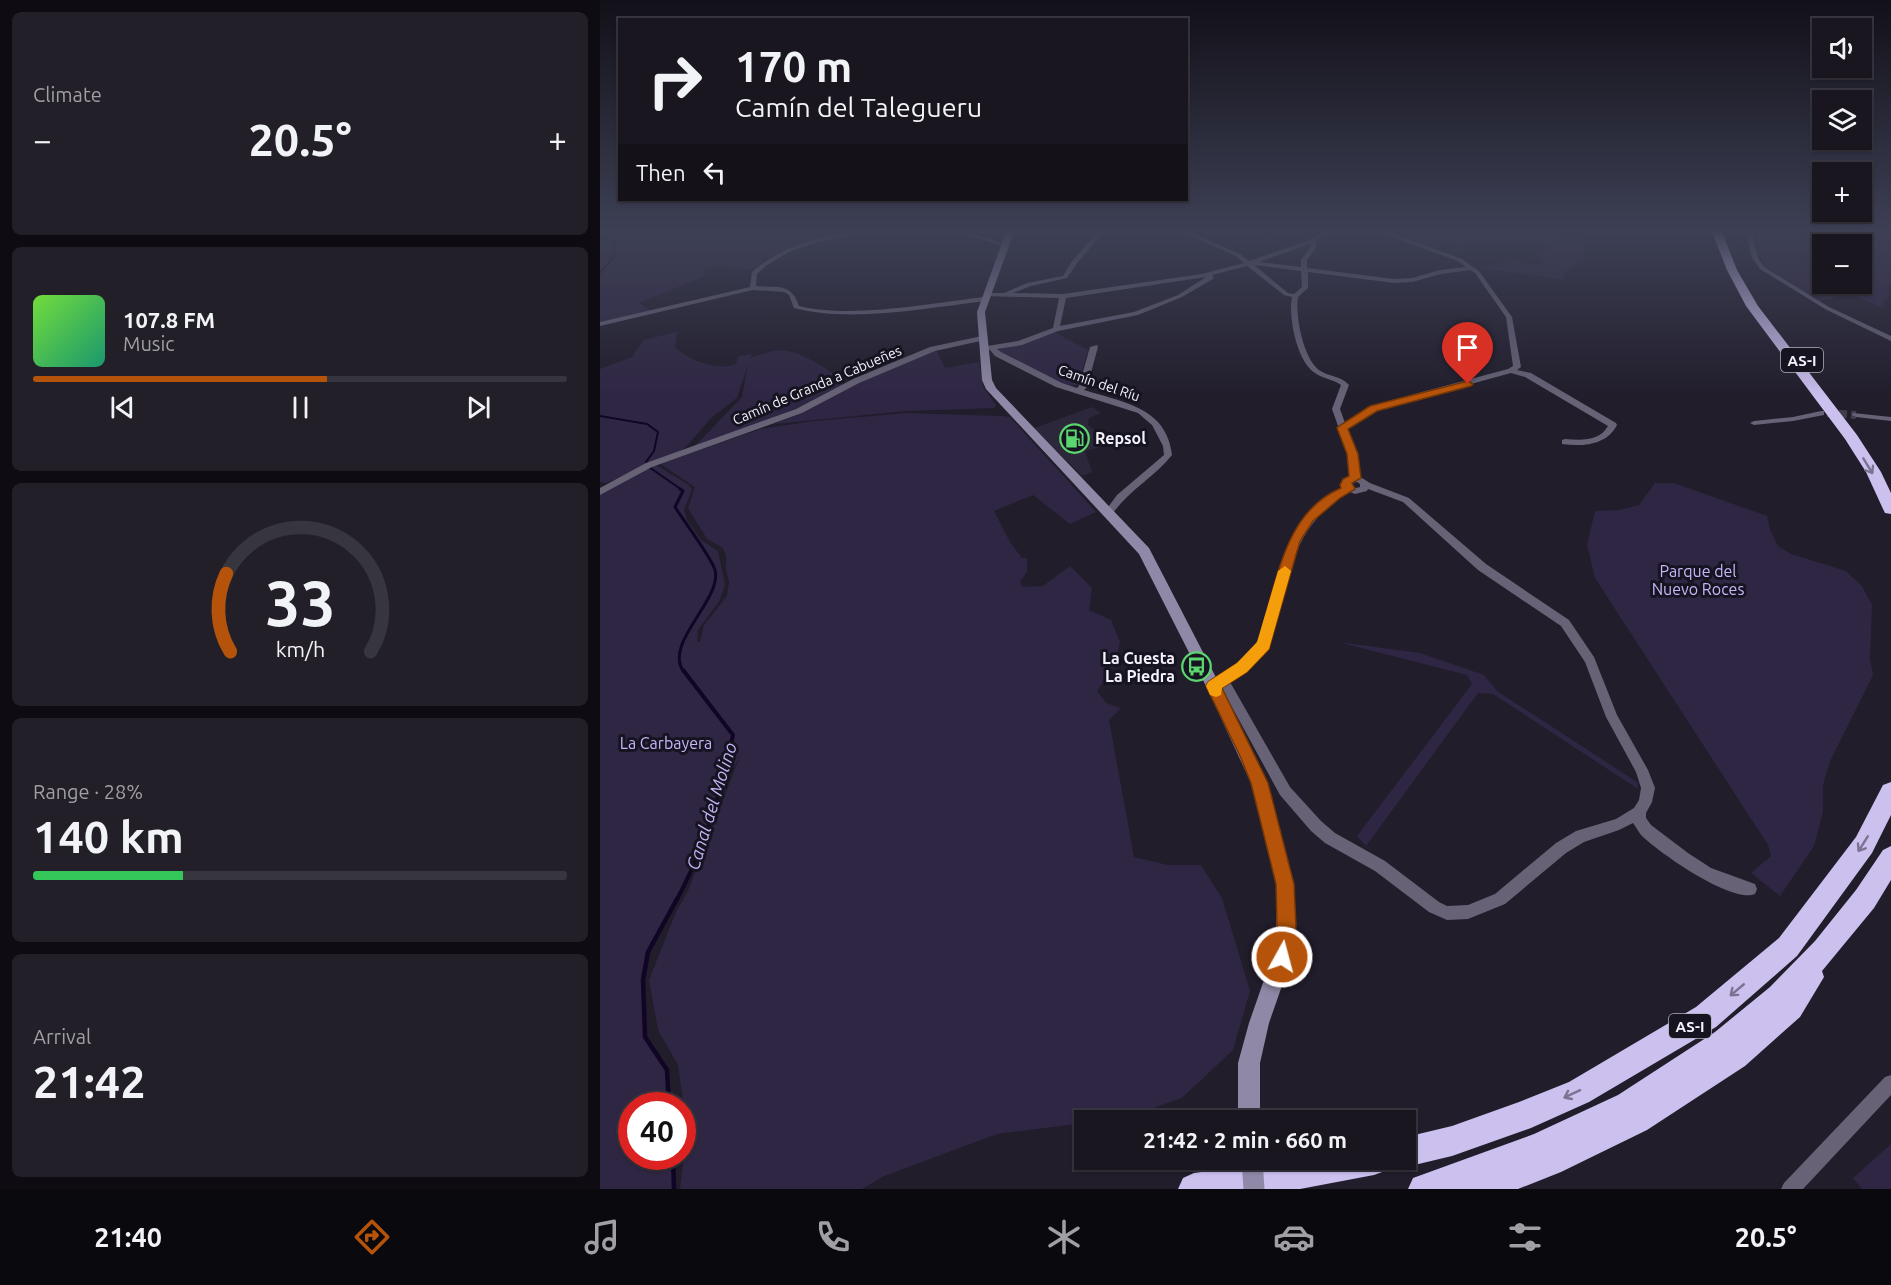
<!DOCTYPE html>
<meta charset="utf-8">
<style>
:root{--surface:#191620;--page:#221f29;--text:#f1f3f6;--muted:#9f9fa5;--line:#37353e;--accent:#b45309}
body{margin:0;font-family:Ubuntu,sans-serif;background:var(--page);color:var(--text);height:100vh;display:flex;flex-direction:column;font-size:22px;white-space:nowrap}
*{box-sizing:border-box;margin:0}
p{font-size:20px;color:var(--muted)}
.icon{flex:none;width:33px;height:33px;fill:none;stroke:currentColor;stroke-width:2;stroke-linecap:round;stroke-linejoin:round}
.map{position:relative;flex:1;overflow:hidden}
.sheet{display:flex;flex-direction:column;gap:12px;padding:12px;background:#0e0c12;width:600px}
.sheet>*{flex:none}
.guide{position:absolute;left:18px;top:18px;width:570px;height:183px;border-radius:0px;box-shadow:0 2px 4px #0004,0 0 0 2px var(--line);background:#191620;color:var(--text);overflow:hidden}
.buttons{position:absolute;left:1212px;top:18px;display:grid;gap:12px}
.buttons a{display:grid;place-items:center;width:60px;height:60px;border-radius:0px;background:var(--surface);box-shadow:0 2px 4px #0004,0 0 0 2px var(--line);font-size:30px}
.speed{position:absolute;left:18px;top:1092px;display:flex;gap:12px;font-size:30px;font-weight:700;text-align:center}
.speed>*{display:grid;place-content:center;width:78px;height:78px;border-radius:50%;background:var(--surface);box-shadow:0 2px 4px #0004,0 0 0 2px var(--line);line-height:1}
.speed .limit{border:9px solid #d22;background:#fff;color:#111}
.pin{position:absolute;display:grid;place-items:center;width:51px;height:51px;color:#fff;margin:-62px -26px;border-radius:50% 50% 50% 0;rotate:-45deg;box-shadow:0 0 6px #0007}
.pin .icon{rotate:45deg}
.me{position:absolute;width:66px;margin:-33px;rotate:7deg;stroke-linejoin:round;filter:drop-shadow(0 0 4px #0008)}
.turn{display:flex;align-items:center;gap:21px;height:126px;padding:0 18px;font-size:27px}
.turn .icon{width:78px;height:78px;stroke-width:2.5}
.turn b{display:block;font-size:42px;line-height:51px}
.then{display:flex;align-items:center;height:57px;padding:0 18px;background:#0003;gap:12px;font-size:22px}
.big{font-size:45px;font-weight:700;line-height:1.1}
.sheet .widget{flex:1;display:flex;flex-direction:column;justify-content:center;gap:9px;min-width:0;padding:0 21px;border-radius:9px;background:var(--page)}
.sheet .dial{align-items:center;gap:0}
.dial svg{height:156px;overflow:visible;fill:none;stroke:var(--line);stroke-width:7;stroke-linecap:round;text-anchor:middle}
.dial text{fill:var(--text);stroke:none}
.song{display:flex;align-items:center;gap:18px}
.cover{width:72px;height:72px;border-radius:9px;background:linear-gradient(135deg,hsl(100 70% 55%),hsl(160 70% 35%))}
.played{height:6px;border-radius:3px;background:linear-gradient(90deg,var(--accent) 55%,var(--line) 55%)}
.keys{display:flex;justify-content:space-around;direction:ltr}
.heat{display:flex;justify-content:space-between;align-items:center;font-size:33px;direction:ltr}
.charge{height:9px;border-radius:4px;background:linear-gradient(90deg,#34c759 28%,var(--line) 0)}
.trip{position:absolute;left:474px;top:1110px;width:342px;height:60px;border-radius:0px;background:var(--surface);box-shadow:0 2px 4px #0004,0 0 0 2px var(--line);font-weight:700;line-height:60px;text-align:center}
.dock{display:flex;height:96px;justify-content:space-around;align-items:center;background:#0a090d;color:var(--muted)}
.dock .icon{width:42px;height:42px}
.dock .selected{color:var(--accent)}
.dock b{font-size:27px;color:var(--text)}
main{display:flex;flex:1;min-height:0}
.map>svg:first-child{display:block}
.built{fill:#2c273a}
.green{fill:#2f2643;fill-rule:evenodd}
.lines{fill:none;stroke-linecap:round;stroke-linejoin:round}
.stream-far4{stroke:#110526;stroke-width:1.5}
.stream-far3{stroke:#110526;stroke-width:2}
.stream-far2{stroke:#110526;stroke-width:3}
.stream-far1{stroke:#110526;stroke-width:4}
.stream{stroke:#110526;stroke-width:4.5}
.street-tunnel{stroke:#413d4a;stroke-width:8;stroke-dasharray:8 4;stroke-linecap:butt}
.street{fill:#676275;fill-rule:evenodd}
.secondary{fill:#8f88a6;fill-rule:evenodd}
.highway{fill:#ccc0ef;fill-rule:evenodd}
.secondary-bridge{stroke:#8f88a6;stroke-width:21}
.oneway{stroke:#7b7392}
.route{fill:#b45309;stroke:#753606;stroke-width:1.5}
.slow{fill:#f59e0b}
.labels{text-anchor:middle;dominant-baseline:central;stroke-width:6;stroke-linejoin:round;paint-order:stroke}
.far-street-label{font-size:14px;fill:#f4f2fb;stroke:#171421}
.shield{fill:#171421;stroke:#b2afba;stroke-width:1.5}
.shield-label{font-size:15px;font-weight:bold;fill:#f4f2fb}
.poi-label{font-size:16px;font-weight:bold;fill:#f4f2fb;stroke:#171421;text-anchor:start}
.park-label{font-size:16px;fill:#c8b6fa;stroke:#171421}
.water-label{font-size:18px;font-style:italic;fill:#c6b4f7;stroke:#171421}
</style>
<main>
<section class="sheet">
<div class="widget"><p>Climate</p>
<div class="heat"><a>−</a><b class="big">20.5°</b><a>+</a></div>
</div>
<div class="widget">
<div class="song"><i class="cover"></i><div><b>107.8 FM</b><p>Music</p></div></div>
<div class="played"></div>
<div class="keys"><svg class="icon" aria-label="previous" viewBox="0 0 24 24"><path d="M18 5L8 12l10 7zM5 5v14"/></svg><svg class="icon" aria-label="pause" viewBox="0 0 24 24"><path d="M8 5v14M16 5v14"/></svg><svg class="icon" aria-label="next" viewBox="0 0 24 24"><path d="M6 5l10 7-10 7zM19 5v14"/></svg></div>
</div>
<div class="widget dial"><svg viewBox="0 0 100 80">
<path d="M14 69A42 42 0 1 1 86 69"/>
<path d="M14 69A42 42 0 0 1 12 29" stroke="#b45309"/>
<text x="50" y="56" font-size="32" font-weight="700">33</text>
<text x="50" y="72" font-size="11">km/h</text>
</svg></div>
<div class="widget"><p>Range · 28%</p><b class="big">140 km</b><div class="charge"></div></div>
<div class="widget"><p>Arrival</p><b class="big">21:42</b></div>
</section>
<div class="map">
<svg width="1291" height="1189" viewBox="0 0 1291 1189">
<rect width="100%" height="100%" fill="#211d2b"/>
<polygon class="built" points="492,407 501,413 489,418 488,425 514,444 485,451 492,472 482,476 434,428"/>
<g class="green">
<polygon points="0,232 245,232 166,258 155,269 105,268 105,276 39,303 51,311 0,322"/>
<path d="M 786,232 L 958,232 L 987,241 L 982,256 L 988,256 C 980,264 971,266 964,274 L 965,280 L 878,268 L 913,260 L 933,265 L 946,263 L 936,254 L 948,249 L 945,243 C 919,240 870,238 849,254 L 846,252 L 860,247 L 850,242 L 839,244 L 842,247 L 834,250 Z"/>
<path d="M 1155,232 L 1291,232 L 1291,286 L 1288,288 L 1290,294 L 1283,303 L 1283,308 L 1250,294 L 1220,301 L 1165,267 L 1158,253 ZM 1222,244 L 1262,244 L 1262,284 L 1222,284 Z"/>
<path d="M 77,332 L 75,348 C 91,361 115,370 135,365 L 139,356 L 153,354 L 149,358 C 161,355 175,349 187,351 C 202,353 235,371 243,384 L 202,406 L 168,420 L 94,447 L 142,397 L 148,364 L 137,398 L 111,418 L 86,447 L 61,463 L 161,429 L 214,421 L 307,413 L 403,416 L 410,417 L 496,512 L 470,524 L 433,495 L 394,511 L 410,542 L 422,558 L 427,558 L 427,572 L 420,582 L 423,587 L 443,586 L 470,566 L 492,588 L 489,610 L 511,620 L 520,642 L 515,664 L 497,691 L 506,703 L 521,708 L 509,720 L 534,857 L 568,865 L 601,865 L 622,898 L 650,991 L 633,1050 L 582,1098 L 521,1119 L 484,1120 L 484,1123 L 397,1134 L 282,1177 L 262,1189 L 80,1189 L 87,1129 L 78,1065 L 58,1030 L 49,980 L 76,912 L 88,891 L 140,756 L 133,769 L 125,770 L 89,877 L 48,952 L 43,980 L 45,1037 L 67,1070 L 69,1105 L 32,1106 L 32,1156 L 73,1157 L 74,1189 L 0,1189 L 0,492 L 25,476 L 6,483 L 0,482 L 0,369 L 32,357 L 44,340 ZM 59,463 L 95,487 L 88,508 L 107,539 L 123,548 L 126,556 L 126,569 L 129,582 L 127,596 L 104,625 L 100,642 L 97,642 L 98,630 L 120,600 L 125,584 L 118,551 L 101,540 L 87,520 L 84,510 L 92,490 L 89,485 L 56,465 Z"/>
<path d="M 454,332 L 488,350 L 478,385 C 460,390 414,359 396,350 Z"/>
<polygon points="336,350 345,368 379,362 383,387 396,405 395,408 306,411 174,424 195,416 258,383"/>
<polygon points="1055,483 1074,483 1167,516 1170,529 1178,546 1191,554 1246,571 1262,586 1272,605 1270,659 1273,675 1230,761 1223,785 1223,812 1214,846 1180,896 1151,873 1171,856 1168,845 995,578 987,545 995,511 1019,510 1039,505"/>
<polygon points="738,642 820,653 884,675 897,691 1037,782 1038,789 893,694 878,693 766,846 757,836 872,684 867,675"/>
<polygon points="1291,1144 1291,1189 1262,1189 1253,1178"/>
</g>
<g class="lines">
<polyline class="stream-far4" points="0,238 15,242 14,257 0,273"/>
<polyline class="stream-far3" points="0,416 47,424 58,432 54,451 46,462 49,467 82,490"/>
<path class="stream-far2" d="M 80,489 L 83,491 L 75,507 C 83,520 112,558 115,570 C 123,599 62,644 84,672"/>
<path class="stream-far1" d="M 76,901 C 103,852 122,790 133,735 L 83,670"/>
<g class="stream">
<polyline points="69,1106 67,1070 45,1037 43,980 48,952 77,899"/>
<polyline points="73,1156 74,1189"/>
</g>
<polyline class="street-tunnel" points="1227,413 1256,415"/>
<g class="street">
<path d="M 250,232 L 262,232 L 218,242 L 191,251 L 167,265 L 157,274 L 156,286 C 178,288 191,282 199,306 C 251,319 331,303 385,297 L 388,299 L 385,301 C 326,308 251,323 194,308 L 189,295 L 184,292 L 153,290 L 0,326 L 0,322 L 150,287 L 152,272 C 180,247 214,238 250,232 Z"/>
<polygon points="359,232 368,232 408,245 403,246"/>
<path d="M 498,232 L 504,232 L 477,263 L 467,278 L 431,286 L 413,293 L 463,294 L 602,274 L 644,263 L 636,256 L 581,232 L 589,232 L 640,254 L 649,261 L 710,240 L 721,232 L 728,232 L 715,242 L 717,246 L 707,260 L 707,268 L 794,279 L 812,278 L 840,270 L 866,267 L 858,261 L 779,232 L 787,232 L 862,259 L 879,271 L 912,317 L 921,367 L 917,370 L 931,373 L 1016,423 L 1017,425 C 1007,445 983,447 962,444 L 962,440 L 965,439 C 981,440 999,442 1008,426 L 925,377 L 911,373 L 776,410 L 747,429 L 756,454 L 759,476 L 770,483 L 809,498 L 886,564 L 969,620 L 994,657 L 1017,715 L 1048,770 L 1055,788 L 1052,802 L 1046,813 L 1046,818 L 1051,825 L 1088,853 L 1111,868 L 1155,884 L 1157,889 L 1155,894 C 1132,904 1058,852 1041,835 C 1038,831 1036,827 1033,823 L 1019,830 L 984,842 L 966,853 L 905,904 L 868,919 L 847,920 L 829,912 L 775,871 L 725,843 L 711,831 L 680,795 L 621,687 L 615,686 L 613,683 L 615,680 C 631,671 647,660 658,645 C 666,632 667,615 671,601 C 683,553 698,513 743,488 L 741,483 L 746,478 L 750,477 L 748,454 L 732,409 L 741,385 C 733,379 723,379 715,373 C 697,362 688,317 692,297 L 684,295 L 647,266 L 612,275 L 614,278 L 613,279 L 582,297 L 538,315 L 458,331 L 422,345 L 397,349 L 401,352 L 462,383 L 477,388 L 479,386 L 490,347 L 497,345 L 498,347 L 487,387 L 484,390 C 522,402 567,407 572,455 C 554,478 527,491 511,516 L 505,516 L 503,514 L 517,495 L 564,455 L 563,446 L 552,425 L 538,413 L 456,387 L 395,356 L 390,350 L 383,348 L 387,346 L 418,341 L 453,328 L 459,298 L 386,296 L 384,295 L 384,293 L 404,293 L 427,283 L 463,276 L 472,261 ZM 710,244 L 711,246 L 701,260 L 701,267 L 659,262 ZM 654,265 L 701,271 L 702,287 L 694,294 L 688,293 ZM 870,270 L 875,273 L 906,317 L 913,366 L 908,369 L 770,406 L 745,423 L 740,409 L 749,385 C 740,375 729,377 719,370 C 703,358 695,315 698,297 L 708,288 L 708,272 L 794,283 L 812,282 L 841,274 ZM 606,277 L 578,295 L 534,312 L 460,326 L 466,298 ZM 757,482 L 760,484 L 760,487 L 756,488 L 751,485 L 752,483 ZM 768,489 L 803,502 L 878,570 L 961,626 L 985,662 L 1006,717 L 1036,772 L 1041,788 L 1039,800 L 1034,808 L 1016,819 L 976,831 L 956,843 L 895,894 L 868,905 L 847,906 L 839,902 L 785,861 L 735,833 L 721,821 L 690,787 L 630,682 C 643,674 656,665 665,653 C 674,638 676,622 680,605 C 691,557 705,517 750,492 L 755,494 L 767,491 Z"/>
<polygon points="1098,232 1104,232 1105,233 1102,235"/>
<polygon points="1146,232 1152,232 1158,258 1164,267 1229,307 1291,336 1291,341 1225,309 1160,269 1152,258"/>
<polygon points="382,336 385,336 385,340 335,351 259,383 202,413 52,467 0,495 0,488 46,463 196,409 253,379 330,347"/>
<polygon points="1221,411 1224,411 1224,415 1193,421 1154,425 1150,423 1154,421 1193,417"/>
<polygon points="1253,413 1291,417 1291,421 1256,417 1252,415"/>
<polygon points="1291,1075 1291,1095 1203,1189 1181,1189 1184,1183 1285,1077"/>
</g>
<polygon class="secondary" points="406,232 414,232 385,312 392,380 396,388 549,548 621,687 667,783 694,884 696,925 692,957 669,1023 660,1063 660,1120 638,1120 638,1063 649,1023 672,957 676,925 676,884 651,783 609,692 539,554 386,389 382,380 377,312"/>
<g class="highway">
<polygon points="1112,232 1122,232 1137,270 1158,306 1257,435 1281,472 1291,493 1291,514 1285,513 1283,509 1266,472 1245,439 1146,306 1127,270"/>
<polygon points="1291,782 1291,815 1272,853 1197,956 1116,1027 989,1102 931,1128 852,1156 806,1167 795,1163 794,1160 806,1160 806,1137 852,1126 919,1102 969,1082 1096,1007 1179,938 1256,837 1283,785"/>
<polygon points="1291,846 1291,880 1274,908 1222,971 1224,977 1200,1017 1145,1066 1047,1130 961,1172 918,1189 808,1189 813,1178 934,1134 1018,1095 1115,1032 1170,987 1215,941 1256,890 1283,850"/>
<polygon points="689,1160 789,1160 785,1171 774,1175 700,1189 578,1189 583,1178 594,1173"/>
</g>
<polyline class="secondary-bridge" points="652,1160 654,1189"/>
</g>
<defs><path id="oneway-shaft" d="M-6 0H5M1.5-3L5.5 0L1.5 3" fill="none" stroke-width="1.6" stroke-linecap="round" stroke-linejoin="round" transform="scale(1.5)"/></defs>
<g class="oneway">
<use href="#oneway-shaft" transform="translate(1268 466) rotate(59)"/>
<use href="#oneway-shaft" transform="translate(1263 844) rotate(122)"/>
<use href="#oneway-shaft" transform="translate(1137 990) rotate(140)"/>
<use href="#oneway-shaft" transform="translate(972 1094) rotate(155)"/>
</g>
<linearGradient id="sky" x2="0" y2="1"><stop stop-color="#121018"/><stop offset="0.58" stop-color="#3d4055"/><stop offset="1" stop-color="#3d4055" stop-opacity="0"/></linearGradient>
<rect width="1291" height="398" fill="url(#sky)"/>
<path class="route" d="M 868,381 L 873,384 L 871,386 L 777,411 L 748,429 L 758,454 L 761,478 L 752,483 L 755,489 L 740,498 L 713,521 L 700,541 L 669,649 L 647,672 L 622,688 L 668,783 L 694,884 L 696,926 L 689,964 L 682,967 L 675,964 L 672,957 L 677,926 L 676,884 L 658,811 L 651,783 L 640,756 L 606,686 L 608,682 C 624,671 649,659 658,641 C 662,633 663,623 666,614 C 680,566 690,510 741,488 L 740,485 L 743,479 L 749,476 L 747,454 L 737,428 L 739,426 L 770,406 Z"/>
<polygon class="slow" points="685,566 691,571 669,649 647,672 622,688 621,695 616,697 610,695 606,686 608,682 637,663 657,642 678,571"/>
<defs>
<symbol id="fuel-ring" viewBox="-11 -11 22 22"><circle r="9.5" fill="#171421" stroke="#5bd56e" stroke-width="1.5"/><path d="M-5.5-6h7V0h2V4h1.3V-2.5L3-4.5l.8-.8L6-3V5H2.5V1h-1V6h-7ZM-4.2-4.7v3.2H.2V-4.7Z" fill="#5bd56e"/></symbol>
<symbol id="bus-ring" viewBox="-11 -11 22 22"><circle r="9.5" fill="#171421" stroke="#5bd56e" stroke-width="1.5"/><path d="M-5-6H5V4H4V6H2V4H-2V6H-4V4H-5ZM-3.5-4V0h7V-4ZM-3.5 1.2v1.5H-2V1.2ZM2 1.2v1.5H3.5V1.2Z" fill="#5bd56e"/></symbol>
</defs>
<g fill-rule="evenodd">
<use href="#fuel-ring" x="458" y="422" width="33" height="33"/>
<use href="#bus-ring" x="580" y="650" width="33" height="33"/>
</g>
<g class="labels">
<g class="far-street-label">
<text transform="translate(499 383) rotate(19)">Camín del Ríu</text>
<text transform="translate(217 385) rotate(-23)">Camín de Granda a Cabueñes</text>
</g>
<g class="shield">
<rect x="1181" y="348" width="42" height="24" rx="4.5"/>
<rect x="1069" y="1014" width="42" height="24" rx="4.5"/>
</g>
<g class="shield-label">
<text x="1202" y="360">AS-I</text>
<text x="1090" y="1026">AS-I</text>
</g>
<g class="poi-label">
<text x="495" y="438">Repsol</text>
<text x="575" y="658" text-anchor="end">La Cuesta<tspan x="575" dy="18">La Piedra</tspan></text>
</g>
<g class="park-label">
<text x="1098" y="571">Parque del<tspan x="1098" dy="18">Nuevo Roces</tspan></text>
<text x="66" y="743">La Carbayera</text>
</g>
<g class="water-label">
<text transform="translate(111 806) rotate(-73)">Canal del Molino</text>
</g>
</g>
</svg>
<div class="buttons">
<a><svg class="icon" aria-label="sound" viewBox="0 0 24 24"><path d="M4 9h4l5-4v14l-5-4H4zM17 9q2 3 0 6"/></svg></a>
<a><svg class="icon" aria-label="layers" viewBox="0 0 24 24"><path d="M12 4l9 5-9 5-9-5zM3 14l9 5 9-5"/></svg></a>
<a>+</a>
<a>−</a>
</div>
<div class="speed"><div class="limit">40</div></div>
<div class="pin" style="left:868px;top:384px;background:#d93025"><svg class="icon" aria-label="arrive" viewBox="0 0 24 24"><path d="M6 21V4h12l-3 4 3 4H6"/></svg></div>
<svg class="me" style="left:682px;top:957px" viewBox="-20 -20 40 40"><circle r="17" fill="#b45309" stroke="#fff" stroke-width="3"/><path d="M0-11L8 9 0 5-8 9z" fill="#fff"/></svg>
<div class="trip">21:42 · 2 min · 660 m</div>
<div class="guide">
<div class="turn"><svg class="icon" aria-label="right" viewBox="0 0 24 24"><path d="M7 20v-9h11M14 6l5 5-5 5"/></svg><div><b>170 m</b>Camín del Talegueru</div></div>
<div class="then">Then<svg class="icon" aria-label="left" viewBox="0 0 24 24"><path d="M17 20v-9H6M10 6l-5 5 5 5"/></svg></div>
</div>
</div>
</main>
<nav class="dock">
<b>21:40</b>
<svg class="icon selected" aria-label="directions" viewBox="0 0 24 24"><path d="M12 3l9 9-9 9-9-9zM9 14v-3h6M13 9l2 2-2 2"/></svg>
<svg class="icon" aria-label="music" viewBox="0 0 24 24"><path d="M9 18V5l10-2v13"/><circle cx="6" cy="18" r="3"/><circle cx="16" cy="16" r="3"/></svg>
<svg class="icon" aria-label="phone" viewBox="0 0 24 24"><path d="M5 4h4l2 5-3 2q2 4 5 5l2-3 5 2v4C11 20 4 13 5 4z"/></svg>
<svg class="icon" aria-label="climate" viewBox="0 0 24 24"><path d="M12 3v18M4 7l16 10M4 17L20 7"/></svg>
<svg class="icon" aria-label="car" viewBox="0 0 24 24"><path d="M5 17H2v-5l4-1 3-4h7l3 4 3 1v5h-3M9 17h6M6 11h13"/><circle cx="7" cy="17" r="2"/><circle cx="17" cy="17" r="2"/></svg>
<svg class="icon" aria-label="filters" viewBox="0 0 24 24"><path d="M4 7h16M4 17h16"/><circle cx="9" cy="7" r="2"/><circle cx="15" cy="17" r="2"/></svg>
<b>20.5°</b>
</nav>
